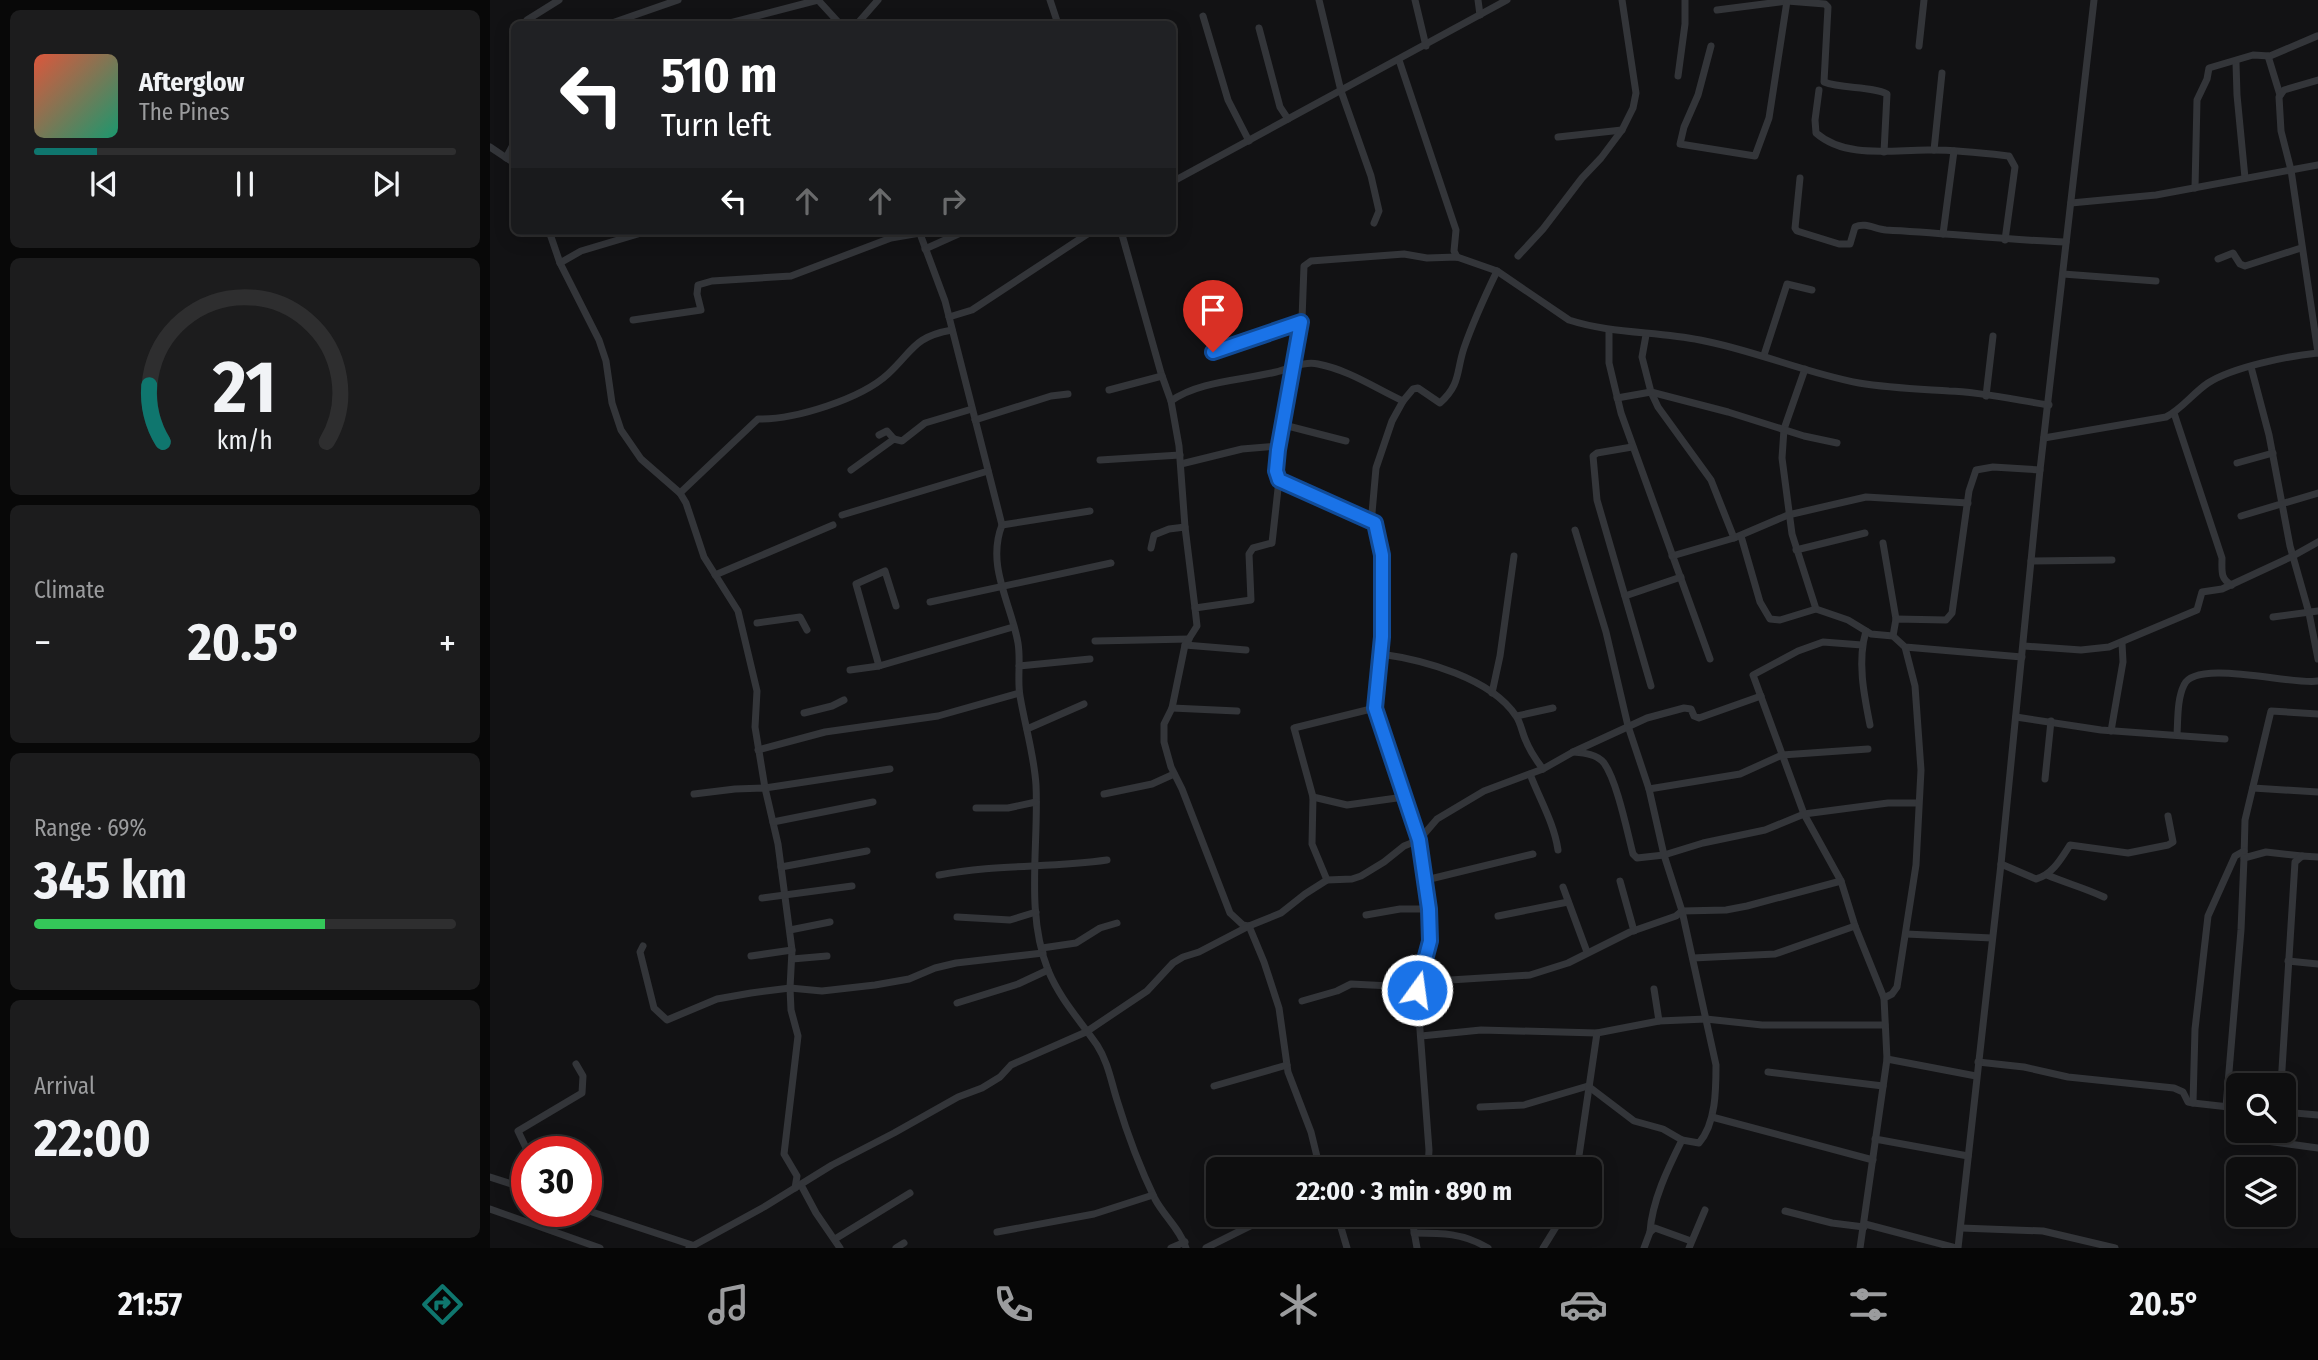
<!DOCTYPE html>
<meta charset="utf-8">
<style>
:root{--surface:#0e0e0f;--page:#1c1c1d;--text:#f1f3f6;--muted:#9b9c9e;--line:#2e2e2f;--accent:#0f766e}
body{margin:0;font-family:"Fira Sans Condensed",sans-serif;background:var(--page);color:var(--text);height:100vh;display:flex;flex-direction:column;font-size:26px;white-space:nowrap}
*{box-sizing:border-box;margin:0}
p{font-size:23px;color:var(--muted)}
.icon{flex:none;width:38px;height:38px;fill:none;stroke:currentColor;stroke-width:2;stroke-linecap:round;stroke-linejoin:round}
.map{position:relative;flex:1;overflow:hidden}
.drawer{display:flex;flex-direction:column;gap:10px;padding:10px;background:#080808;width:490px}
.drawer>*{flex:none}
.banner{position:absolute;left:21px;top:21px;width:665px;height:214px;border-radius:10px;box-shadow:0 4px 18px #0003,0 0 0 2px var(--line);background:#202124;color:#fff;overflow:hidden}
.tools{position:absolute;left:1736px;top:1073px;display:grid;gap:14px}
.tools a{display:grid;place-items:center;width:70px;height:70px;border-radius:10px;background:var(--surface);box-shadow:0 4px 18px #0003,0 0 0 2px var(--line);font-size:35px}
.speed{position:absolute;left:21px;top:1136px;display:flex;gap:14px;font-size:35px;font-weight:700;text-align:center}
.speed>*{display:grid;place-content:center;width:91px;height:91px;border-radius:50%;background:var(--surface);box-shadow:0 4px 18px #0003,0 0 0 2px var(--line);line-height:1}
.speed .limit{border:10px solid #d22;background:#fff;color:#111}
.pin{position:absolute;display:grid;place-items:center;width:60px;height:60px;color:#fff;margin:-72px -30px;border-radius:50% 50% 50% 0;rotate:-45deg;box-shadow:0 0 7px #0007}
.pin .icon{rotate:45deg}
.me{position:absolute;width:77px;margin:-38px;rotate:14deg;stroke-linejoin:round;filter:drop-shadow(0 0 5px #0008)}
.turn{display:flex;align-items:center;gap:24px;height:147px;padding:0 35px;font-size:32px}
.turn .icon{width:91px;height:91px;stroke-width:2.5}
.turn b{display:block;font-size:49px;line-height:60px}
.lanes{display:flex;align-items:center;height:66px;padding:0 35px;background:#0003;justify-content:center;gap:35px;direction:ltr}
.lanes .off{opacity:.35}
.big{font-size:52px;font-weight:700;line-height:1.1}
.drawer .widget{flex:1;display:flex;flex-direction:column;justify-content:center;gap:10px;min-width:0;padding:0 24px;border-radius:10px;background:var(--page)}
.drawer .dial{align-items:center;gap:0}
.dial svg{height:182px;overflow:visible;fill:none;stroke:var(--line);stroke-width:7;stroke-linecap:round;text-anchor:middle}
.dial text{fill:var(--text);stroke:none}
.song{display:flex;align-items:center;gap:21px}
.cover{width:84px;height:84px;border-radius:10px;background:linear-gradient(135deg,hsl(10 70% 55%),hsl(160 70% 35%))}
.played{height:7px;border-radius:4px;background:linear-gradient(90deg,var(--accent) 15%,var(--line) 15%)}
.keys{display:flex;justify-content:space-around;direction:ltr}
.heat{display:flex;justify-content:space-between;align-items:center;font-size:38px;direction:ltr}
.charge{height:10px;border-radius:5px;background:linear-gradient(90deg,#34c759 69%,var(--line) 0)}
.trip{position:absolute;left:716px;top:1157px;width:396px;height:70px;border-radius:10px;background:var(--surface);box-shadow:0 4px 18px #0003,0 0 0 2px var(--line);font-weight:700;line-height:70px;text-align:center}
.dock{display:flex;height:112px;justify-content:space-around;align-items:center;background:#060606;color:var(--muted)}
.dock .icon{width:49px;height:49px}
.dock .on{color:var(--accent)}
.dock b{font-size:32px;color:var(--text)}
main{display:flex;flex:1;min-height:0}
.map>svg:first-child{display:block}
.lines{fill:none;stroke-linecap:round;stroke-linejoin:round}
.minor{stroke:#333539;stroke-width:7}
.route-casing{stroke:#114b97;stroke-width:18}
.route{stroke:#1a73e8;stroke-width:12}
</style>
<main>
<section class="drawer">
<div class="widget">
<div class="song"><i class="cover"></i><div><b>Afterglow</b><p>The Pines</p></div></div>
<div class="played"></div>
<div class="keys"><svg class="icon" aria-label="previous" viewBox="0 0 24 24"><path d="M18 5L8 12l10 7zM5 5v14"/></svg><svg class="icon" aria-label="pause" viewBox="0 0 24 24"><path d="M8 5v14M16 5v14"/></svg><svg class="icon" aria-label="next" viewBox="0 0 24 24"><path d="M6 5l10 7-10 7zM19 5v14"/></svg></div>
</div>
<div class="widget dial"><svg viewBox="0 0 100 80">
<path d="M14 69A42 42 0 1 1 86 69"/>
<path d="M14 69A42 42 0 0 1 8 44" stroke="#0f766e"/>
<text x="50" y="56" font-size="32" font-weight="700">21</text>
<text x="50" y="72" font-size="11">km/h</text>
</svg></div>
<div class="widget"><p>Climate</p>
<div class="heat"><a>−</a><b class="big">20.5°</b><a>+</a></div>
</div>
<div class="widget"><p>Range · 69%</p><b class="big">345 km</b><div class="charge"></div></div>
<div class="widget"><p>Arrival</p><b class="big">22:00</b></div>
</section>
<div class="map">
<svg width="1828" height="1248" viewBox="0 0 1828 1248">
<rect width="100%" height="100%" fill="#121214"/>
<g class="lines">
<g class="minor">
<polyline points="328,0 350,24"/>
<polyline points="560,0 568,24"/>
<polyline points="829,0 851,91 881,176 889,211 884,223"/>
<polyline points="925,0 936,46"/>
<polyline points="988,0 990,15"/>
<path d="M 1227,10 L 1297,1 L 1335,4 L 1338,7 L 1334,82 C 1351,89 1383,86 1397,94 L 1394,152"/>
<polyline points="713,16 738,100 759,141"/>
<polyline points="37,20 69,0"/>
<polyline points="119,24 188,0"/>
<polyline points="236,24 328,0"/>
<polyline points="367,24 388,0"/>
<polyline points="769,28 790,107 798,119"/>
<polyline points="1221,46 1208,95 1194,127 1190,144 1265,156 1279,118 1297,1"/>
<polyline points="1429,46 1434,0"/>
<polyline points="1778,56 1790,95"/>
<polyline points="909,60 966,230 964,251 967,257"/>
<polyline points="1746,63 1747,95 1755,178"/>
<polyline points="1188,76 1195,24 1195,0"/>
<path d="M 1329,90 L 1325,120 L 1326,133 C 1357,160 1405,149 1442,150 C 1468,150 1493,153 1519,156 L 1525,167 L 1515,240"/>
<polyline points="1068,137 1132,130"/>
<polyline points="0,147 24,163"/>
<polyline points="1444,150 1452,73"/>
<polyline points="16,158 24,143"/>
<path d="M 1310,178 L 1305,228 L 1307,231 L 1349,244 L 1360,244 L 1365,227 C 1375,222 1385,229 1396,230 C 1456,233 1516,240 1576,242"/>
<polyline points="682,182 1017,0"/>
<polyline points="1705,188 1707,100 1717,79 1719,68 1763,55 1780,56 1827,36"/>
<polyline points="1581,203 1666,195 1828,165"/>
<polyline points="59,231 70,263 109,340 116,361 122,403 131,430 151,459 190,493 196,503 214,557 248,611 267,691 265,727 275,788 400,769"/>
<path d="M 429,231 L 455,301 L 512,525 C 496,566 521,603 528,643 C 531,661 527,679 530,696 C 535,726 544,754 546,785 C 549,845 535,912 558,970 C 570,999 589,1019 607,1045 C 618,1062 621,1081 627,1100 C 637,1133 650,1168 665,1199 C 674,1216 690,1229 696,1248"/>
<polyline points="631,231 671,373 681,401"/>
<polyline points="251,232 257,231"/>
<polyline points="1453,234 1464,151"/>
<polyline points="435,249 475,231"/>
<polyline points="1028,256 1053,229 1092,178 1111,158 1132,130 1143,108 1146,93 1132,0"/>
<polyline points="1728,259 1743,253 1750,264 1755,266 1811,248"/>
<polyline points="70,263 91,251 158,231"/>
<polyline points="1573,274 1666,281"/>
<polyline points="459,317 482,310 602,231"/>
<polyline points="143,320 211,310 207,294 208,285 222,281 301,276 401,238 430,233"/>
<polyline points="1119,330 1119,363 1131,413 1220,659"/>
<polyline points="1156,335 1152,357 1161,392 1168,407 1221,480 1244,538 1298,515 1376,497 1478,503"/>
<polyline points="723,352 811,322"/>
<polyline points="1828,353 1801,170 1791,131 1789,97 1794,90 1828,80"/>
<polyline points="1274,355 1297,284 1322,290"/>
<polyline points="1761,367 1779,435 1800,546 1819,613 1828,659"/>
<polyline points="1315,369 1294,429 1292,458 1302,534 1326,609 1358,620 1381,634 1403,636 1415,647 1532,657"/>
<polyline points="619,390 672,376"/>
<polyline points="1496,396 1503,336"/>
<polyline points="1127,398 1161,392 1238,412 1314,436 1347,443"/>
<path d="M 1684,413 L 1732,558 C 1732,571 1730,579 1742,585"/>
<polyline points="485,420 561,396 578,394"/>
<polyline points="794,425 856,441"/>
<polyline points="389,435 397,431 404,439"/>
<path d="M 1554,438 L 1676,417 C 1692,409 1703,393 1718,383 C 1743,367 1798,356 1828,353"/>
<polyline points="1142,447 1107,453 1103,456 1107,500 1161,686"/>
<polyline points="610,460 690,455"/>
<polyline points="1747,463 1783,453"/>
<polyline points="691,464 752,449 789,446"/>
<polyline points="361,470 404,439 412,441 435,423 482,409"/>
<path d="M 190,493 L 268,419 C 304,420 371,399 398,374 C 424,350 423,337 462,330"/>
<polyline points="352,515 498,471"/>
<polyline points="1751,516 1828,493"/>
<path d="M 885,523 L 789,480 L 787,462 L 812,319 L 814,266 L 821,261 L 914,254 L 937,258 L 967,257 L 1007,271 L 1079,320 C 1122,334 1166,331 1210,340 C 1264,350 1315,373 1369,383 C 1399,388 1428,389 1459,391 C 1492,392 1526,400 1559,405"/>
<polyline points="512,525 600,511"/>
<polyline points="1251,536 1270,602 1280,619 1290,620 1326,609"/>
<polyline points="1393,543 1406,619"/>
<polyline points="661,548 664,535 679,529 695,527"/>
<polyline points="1306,550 1375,533"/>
<polyline points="1182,556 1244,538"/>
<polyline points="1541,561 1622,560"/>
<polyline points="225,575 343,525"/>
<polyline points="1135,596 1191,577"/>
<polyline points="440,602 621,563"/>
<path d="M 705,608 L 695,527 L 689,446 L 681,401 C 708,381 754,380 786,372 C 800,369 813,361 828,364 C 859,370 885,388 913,401"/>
<polyline points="1783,617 1828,611"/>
<polyline points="267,623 310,617 317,630"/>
<path d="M 1376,631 C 1367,661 1374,695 1380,725"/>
<polyline points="1403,636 1406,619 1456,620 1462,613 1479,491 1486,470 1503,467 1550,470"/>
<polyline points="605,641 699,639"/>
<polyline points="695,645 756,650"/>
<polyline points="1372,645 1333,642 1308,651 1263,675 1314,814 1351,881 1365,926 1394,998"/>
<polyline points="1534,646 1591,650 1619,647 1707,610 1712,592 1732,589 1803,556 1828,542"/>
<path d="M 891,654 C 934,660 1001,678 1026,716 C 1031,723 1032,733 1036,741 C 1040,751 1046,760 1053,769"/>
<polyline points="389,666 366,584 395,571 406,606"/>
<polyline points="529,666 600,659"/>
<polyline points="360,670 389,666 523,627"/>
<polyline points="1002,693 1010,656 1024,556"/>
<polyline points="682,708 747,711"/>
<polyline points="314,713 342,706 354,700"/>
<polyline points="1027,716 1063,708"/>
<polyline points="1526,717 1611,730 1735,739"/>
<polyline points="537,729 594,704"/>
<polyline points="1621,731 1633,662 1632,643"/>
<path d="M 1687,734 C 1688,720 1687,699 1694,685 C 1706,658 1805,686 1828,681"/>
<polyline points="268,750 335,732 448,716 529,693"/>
<path d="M 1083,752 C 1094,753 1107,754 1114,763 C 1127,781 1137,831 1143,854 L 1147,858 L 1174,855 L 1213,843 L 1275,830 L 1314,814 L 1398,803 L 1428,803"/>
<path d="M 1040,774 C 1050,800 1064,823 1068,850"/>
<polyline points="1555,779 1561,721"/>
<polyline points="1763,788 1828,792"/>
<polyline points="1159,789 1250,774 1292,755 1378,749"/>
<polyline points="204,794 245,789 275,788 288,844 302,950 300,988 301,1010 308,1036 294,1154 307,1176 305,1188"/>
<polyline points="614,794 662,784 684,774"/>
<polyline points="823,797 857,805 914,797"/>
<polyline points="486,808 518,808 546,802"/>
<polyline points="283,822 383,802"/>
<polyline points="1812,856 1776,852 1754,858 1755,820 1781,711 1828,714"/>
<path d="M 1511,864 L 1546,879 C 1562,875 1571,859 1580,845 L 1638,853 L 1678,845 L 1683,842 L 1678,816"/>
<polyline points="291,867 377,851"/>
<path d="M 449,875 C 505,864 561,868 617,860"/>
<path d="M 1557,875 C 1576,883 1595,888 1614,897"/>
<polyline points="837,880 822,844 823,797 804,728 885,708"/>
<polyline points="936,880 1043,854"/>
<polyline points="1130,881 1144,931"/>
<polyline points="1073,887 1097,952"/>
<polyline points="272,898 362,886"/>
<polyline points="876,915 910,909 939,909"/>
<polyline points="1008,916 1078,902"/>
<polyline points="467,917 520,920 546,912"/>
<polyline points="758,926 753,925 740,913 692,789 681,767 674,742 674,724 682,708 695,645 707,626 705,608 761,600 759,554 763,548 782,543 789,480"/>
<polyline points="759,926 774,962 789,1008 798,1072 821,1132 830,1169"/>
<polyline points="300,930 340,922"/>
<polyline points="1416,934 1502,938"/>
<polyline points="153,946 150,952 164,1008 177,1020 227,999 261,993 300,988 332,991 385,985 419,979 445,968 466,963 553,953"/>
<polyline points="552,948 586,943 610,928 627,923"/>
<polyline points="261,956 302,950"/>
<polyline points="1203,958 1285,954 1365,926"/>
<polyline points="302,959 337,956"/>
<polyline points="1798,961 1828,964"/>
<polyline points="928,982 1040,975 1078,963 1140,932 1186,916 1192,911 1236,910 1257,906 1351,881"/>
<polyline points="1164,989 1169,1021"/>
<polyline points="812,1001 847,991 861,984 901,986 927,990"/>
<polyline points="467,1003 528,984 558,970"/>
<polyline points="931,1036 991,1030 1107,1033 1169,1021 1216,1019 1272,1025 1395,1025"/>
<polyline points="1397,1059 1486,1076"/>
<polyline points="1488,1062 1534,1067 1578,1077 1684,1088 1693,1092 1698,1102 1703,1103 1748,1108"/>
<polyline points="1278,1072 1393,1086"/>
<polyline points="1791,1085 1805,862 1812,856 1828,857"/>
<polyline points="724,1086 797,1065"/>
<polyline points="1703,1103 1705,1029 1718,916 1745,856 1754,851"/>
<path d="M 990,1107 L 1034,1105 L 1098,1086 L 1144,1121 L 1173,1129 L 1192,1140 L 1209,1143 C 1226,1123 1226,1090 1226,1065 L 1192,911 L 1174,855 L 1159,789 L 1138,726 L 1116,632 L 1085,530"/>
<polyline points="1736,1107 1751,930 1754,858"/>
<polyline points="1794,1112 1828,1115"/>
<polyline points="1222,1117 1383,1160"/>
<polyline points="1747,1137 1828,1148"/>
<polyline points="1385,1139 1478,1156"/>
<polyline points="38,1152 28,1131 92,1093 93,1076 86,1064"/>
<path d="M 938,1169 L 939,1150 L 927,990 L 940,941 L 939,909 L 929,840 L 885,708 L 892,637 L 892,555 L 882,513 L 886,468 L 902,421 L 913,401 L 923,389 L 928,388 L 950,403 C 971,384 966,372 974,348 C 983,322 995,296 1007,271"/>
<polyline points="1087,1169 1107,1033"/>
<polyline points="0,1177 37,1189"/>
<polyline points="311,1185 326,1213 350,1248"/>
<polyline points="0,1209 110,1248"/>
<polyline points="96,1210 202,1245"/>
<polyline points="1295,1211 1342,1223 1374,1227"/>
<polyline points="847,1214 857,1248"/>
<polyline points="921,1214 927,1248"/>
<polyline points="1375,1224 1466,1248"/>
<polyline points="1471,1228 1553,1231 1625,1248"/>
<polyline points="507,1232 604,1214 663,1195"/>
<path d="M 1160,1232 C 1162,1201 1178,1168 1192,1140"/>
<path d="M 924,1233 C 952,1233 973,1233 998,1248"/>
<polyline points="345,1239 420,1193"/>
<polyline points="199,1248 274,1207 342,1165 404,1133 468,1097 492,1088 510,1077 521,1065 596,1032 657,991 683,963 693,957 709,952 759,926 791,913 815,894 837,880 862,879 871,876 894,862 914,846 929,840 947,819 994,791 1053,769 1083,752 1157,718 1194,708 1201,709 1204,716 1209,718 1271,696"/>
<polyline points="406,1248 414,1243"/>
<polyline points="681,1248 695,1242"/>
<polyline points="716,1248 762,1225 782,1221"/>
<polyline points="1053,1248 1074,1214"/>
<polyline points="1154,1248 1160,1232 1165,1228 1201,1241"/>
<polyline points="1199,1248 1215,1210"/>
<polyline points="1370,1248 1397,1059 1394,998 1402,994 1407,987 1426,865 1431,770 1425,686 1415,647"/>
<polyline points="1468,1248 1511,864 1550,470 1604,0"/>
</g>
</g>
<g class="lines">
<defs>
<polyline id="route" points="723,352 811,322 788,450 786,471 789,480 885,523 892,555 892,637 885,708 929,840 939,909 940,941 927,990"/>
</defs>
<use href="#route" class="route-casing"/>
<use href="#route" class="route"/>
</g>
</svg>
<div class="tools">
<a><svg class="icon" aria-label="search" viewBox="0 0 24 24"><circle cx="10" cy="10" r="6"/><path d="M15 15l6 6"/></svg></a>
<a><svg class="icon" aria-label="layers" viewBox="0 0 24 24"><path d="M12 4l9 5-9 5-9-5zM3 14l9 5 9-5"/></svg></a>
</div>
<div class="speed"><div class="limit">30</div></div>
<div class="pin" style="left:723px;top:352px;background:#d93025"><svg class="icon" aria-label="arrive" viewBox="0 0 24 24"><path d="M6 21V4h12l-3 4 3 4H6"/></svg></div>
<svg class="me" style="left:927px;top:990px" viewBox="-20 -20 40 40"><circle r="17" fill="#1a73e8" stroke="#fff" stroke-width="3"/><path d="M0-11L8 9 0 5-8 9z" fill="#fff"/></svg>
<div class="trip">22:00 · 3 min · 890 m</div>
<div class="banner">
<div class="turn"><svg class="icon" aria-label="left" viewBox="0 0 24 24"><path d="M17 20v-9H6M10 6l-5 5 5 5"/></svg><div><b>510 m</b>Turn left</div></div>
<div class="lanes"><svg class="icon" aria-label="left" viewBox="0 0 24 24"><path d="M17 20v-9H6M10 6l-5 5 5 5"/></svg><svg class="icon off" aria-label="ahead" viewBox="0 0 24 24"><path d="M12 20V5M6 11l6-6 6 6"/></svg><svg class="icon off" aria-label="ahead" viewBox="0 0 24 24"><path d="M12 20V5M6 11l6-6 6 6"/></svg><svg class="icon off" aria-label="right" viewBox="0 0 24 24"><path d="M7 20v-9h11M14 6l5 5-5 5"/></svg></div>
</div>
</div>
</main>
<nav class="dock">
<b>21:57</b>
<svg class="icon on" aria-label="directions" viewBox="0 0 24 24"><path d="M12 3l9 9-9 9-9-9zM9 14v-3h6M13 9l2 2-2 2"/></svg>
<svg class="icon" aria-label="music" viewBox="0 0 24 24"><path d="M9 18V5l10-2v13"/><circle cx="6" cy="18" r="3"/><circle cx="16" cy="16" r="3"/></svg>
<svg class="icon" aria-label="phone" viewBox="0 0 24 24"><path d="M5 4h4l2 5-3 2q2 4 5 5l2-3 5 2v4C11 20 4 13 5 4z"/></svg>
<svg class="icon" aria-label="climate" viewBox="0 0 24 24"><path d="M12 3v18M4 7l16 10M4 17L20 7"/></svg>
<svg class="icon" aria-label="car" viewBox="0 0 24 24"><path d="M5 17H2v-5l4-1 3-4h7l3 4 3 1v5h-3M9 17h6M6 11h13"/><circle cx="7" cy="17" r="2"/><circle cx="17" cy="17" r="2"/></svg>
<svg class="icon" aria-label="filters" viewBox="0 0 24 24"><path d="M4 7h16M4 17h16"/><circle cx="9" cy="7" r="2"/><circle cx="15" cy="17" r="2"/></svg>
<b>20.5°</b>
</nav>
